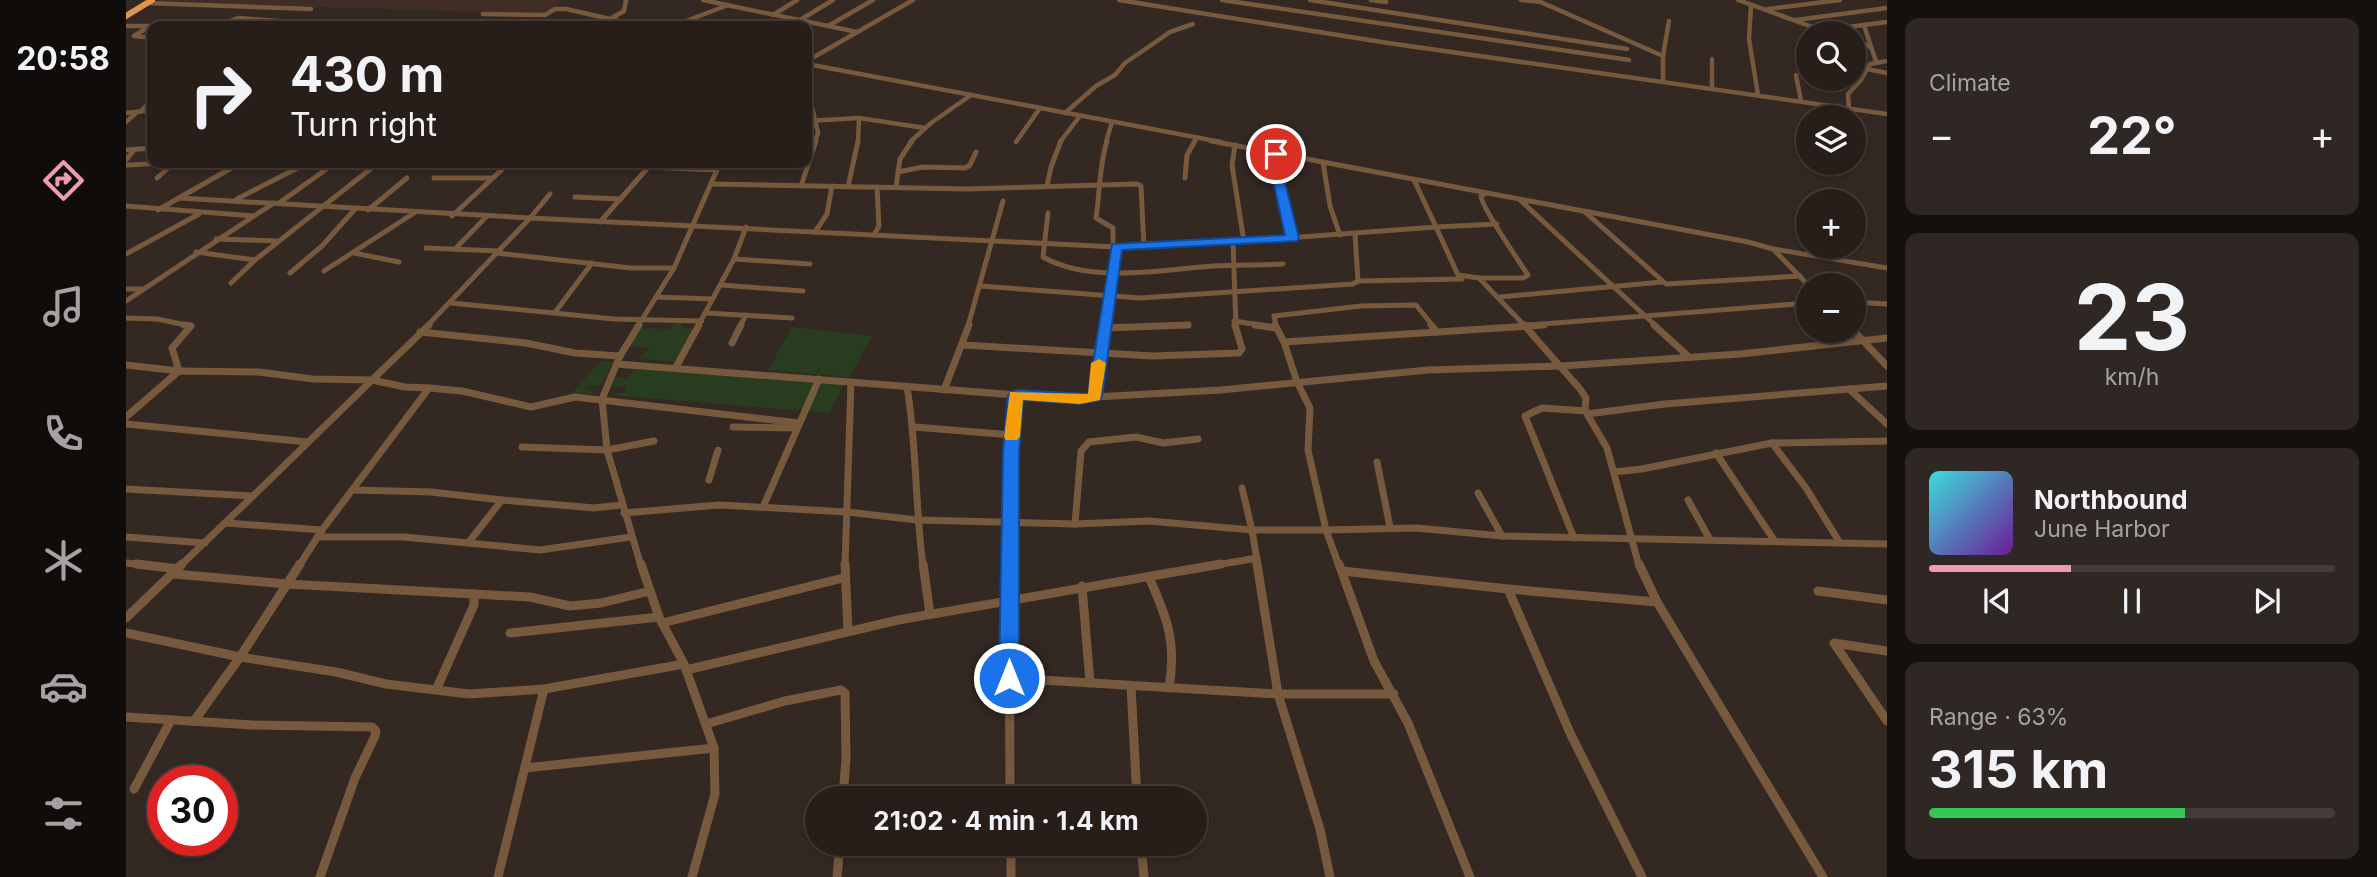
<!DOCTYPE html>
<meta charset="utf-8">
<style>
:root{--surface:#271e1a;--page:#2f2723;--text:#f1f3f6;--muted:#a4a2a2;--line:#433c39;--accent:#f09ab6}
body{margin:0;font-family:Inter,sans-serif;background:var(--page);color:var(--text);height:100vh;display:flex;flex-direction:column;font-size:26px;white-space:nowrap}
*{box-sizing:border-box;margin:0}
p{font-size:23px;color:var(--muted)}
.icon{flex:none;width:38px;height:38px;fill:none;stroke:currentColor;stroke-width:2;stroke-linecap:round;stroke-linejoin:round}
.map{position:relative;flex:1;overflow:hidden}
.drawer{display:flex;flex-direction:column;gap:18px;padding:18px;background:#15100e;width:490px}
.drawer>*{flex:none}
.top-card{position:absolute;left:21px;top:21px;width:665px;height:147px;border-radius:14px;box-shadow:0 4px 10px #0003,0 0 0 2px var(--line);background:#271e1a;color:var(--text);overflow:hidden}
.tools{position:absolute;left:1670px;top:21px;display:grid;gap:14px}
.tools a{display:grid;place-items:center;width:70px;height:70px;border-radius:50%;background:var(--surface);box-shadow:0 4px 10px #0003,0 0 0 2px var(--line);font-size:35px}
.speed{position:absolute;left:21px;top:765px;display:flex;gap:14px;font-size:35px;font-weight:700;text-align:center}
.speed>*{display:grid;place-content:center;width:91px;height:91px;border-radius:50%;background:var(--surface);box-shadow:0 4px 10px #0003,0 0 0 2px var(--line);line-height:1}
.speed .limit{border:10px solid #d22;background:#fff;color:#111}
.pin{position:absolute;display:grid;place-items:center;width:60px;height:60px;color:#fff;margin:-30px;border:4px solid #fff;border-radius:50%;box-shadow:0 2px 7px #0007}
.me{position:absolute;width:77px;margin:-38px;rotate:0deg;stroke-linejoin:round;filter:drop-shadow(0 0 5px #0008)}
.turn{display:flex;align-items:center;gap:24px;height:147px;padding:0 28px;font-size:32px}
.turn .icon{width:91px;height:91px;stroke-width:2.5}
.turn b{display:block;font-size:49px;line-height:60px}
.big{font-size:52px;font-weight:700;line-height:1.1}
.drawer .card{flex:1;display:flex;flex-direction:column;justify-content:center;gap:10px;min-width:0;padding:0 24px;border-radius:14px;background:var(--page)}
.drawer .dial{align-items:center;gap:0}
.dial b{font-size:91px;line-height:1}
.song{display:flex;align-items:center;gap:21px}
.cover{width:84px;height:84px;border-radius:10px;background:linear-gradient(135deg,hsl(180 70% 55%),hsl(280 70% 35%))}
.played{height:7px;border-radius:4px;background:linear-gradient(90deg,var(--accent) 35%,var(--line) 35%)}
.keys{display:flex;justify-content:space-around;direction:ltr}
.heat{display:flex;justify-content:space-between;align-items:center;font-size:38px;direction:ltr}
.charge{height:10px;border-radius:5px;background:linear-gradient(90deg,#34c759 63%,var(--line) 0)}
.trip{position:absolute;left:679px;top:786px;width:402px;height:70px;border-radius:35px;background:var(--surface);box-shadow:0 4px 10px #0003,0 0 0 2px var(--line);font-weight:700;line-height:70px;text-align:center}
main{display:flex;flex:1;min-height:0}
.tabs{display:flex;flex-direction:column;width:126px;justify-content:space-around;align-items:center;background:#100c0a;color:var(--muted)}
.tabs .icon{width:49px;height:49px}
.tabs .on{color:var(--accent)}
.tabs b{font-size:32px;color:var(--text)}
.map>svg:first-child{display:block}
.built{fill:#402e26}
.green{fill:#283c20}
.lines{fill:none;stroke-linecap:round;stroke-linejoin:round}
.minor-far3{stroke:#77593e;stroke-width:4.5}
.minor-far2{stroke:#77593e;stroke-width:5}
.minor-far1{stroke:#77593e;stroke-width:7}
.minor{stroke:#77593e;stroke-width:9}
.highway{stroke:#df954e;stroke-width:6}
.route{fill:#1a73e8;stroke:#114b97;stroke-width:2}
.slow{fill:#f59e0b}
</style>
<main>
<nav class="tabs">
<b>20:58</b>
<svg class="icon on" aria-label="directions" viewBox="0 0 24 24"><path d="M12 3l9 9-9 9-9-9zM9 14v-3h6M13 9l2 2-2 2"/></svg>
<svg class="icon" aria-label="music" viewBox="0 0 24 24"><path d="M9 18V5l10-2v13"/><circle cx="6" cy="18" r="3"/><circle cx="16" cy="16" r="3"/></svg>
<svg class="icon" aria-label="phone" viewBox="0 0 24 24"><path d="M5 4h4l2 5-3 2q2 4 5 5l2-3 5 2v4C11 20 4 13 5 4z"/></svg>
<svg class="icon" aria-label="climate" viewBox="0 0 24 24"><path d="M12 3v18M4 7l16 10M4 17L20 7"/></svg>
<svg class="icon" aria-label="car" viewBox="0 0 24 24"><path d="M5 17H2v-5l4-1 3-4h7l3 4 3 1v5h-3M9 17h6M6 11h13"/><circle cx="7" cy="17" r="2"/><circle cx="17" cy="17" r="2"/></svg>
<svg class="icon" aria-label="filters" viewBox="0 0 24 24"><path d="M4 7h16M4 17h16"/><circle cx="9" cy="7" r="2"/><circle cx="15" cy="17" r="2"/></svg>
</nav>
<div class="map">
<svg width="1761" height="877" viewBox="0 0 1761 877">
<rect width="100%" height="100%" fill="#342823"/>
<polygon class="built" points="33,0 436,0 421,14 30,2"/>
<g class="green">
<polygon points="549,322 558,322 555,328 568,329 550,362 513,359 523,348 503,346 514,328 544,329"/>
<polygon points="666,327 746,336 724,377 642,370"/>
<polygon points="474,361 488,362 475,385 464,385 459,389 472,394 446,393"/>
<polygon points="499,364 718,384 703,413 484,395 500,392 499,386 486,387 489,377 501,378 509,370 495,369"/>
</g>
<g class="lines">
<g class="minor-far3">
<polyline points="577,0 731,32"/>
<polyline points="993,0 1262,43 1761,114"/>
<polyline points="1096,0 1503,60"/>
<polyline points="1184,0 1501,49"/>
<polyline points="1245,0 1260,2"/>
<polyline points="1395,0 1415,2"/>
<polyline points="1410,0 1537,56 1537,80"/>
<polyline points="1612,0 1703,33"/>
<polyline points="21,3 185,9"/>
<polyline points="1625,5 1623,39 1632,95"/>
<polyline points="1642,9 1714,0"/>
<polyline points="357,14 419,15 429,9 440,9 515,26"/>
<polyline points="647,15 671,0"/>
<polyline points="484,19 498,11 500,0"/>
<polyline points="674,20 707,0"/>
<polyline points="1670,20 1761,8"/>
<polyline points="1738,25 1745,47"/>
<polyline points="0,26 24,26 8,36 26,38"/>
<polyline points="24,26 52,26"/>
<polyline points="90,26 112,18 181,23"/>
<polyline points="212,26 251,26"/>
<polyline points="547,26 602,5"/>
<polyline points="702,26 747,0"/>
<polyline points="1699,30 1761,22"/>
<polyline points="1727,41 1745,47 1750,61"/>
<polyline points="1537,56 1543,21"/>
<polyline points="1586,59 1586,88"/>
<polyline points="681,61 787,0"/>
<polyline points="681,64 1095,142"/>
<polyline points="1741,69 1761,73"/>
<polyline points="1670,75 1675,101"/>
<polyline points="685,103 692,133 689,142"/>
<polyline points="1723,108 1722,94 1735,80 1744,64 1761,61"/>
<polyline points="14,112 26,100"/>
<polyline points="0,113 26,110"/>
<polyline points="939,113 970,86 989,75 999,63 1044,32 1067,24"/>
<polyline points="681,121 733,118 799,128"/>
<polyline points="0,122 10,113"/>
<polyline points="732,142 733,118"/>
<polyline points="784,142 805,123 845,95"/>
<polyline points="890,142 914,108"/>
<polyline points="934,142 954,116"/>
<polyline points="980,142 986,122"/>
<polyline points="1068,142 1070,138"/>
</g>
<g class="minor-far2">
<path d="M 981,141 C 973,166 974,192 970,218 L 987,228 L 987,246"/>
<polyline points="1085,141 1622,242 1647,249 1682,285"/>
<polyline points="1109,145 1106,165 1118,242"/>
<polyline points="0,150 26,148"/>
<polyline points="1150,154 1149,167 1166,238"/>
<polyline points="0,160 8,150"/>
<polyline points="1197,162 1204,206 1214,235"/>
<polyline points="421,163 591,170"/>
<polyline points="0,165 45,163"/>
<polyline points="772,172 797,167 839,168 844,165 850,152"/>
<polyline points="31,178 48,163"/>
<polyline points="308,178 365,178"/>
<polyline points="1059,178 1061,155 1069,141"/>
<polyline points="585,184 842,189 1011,184 1015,186 1018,247"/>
<polyline points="675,186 690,141"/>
<polyline points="921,186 925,167 935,141"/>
<polyline points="722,187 732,141"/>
<polyline points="770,187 774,159 786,141"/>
<polyline points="449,197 495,199"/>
<polyline points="53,198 404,218 424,194"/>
<polyline points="111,199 181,163"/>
<polyline points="1394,200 1530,326"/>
<polyline points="153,203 209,163"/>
<polyline points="0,206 128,216 148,203"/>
<polyline points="32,210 114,163"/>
<polyline points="242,210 281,178"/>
<polyline points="1459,212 1540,284 1674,276"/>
<path d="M 922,213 L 917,257 C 965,284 1034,270 1087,266 C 1110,265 1134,265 1157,264"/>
<polyline points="326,216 383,163"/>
<polyline points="474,222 526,163"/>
<polyline points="1371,224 1310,227 1332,275 1353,278 1399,326"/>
<polyline points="689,232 701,214 706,186"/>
<polyline points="748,235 753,226 751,187"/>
<polyline points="90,239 151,241"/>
<polyline points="300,248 373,251"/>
<polyline points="329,249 360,217"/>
<polyline points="1648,249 1761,268"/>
<polyline points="70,252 129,260"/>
<polyline points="228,253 273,262"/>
<polyline points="371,253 505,268 548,268"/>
<polyline points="0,254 73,214"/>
<polyline points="608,259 684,264"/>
<polyline points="198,271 288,213"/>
<polyline points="164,273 196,246 229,209"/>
<path d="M 1353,278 L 1397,278 L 1402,275 C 1393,261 1355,207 1355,196 L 1360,193"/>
<polyline points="1232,281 1336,279"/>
<polyline points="105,283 129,260 252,163"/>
<polyline points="595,285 677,291"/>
<polyline points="854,286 1014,298 1227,284 1232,281 1229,234"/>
<polyline points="0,289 16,289"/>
<polyline points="530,297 587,299"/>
<polyline points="1374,297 1536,282"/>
<polyline points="0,301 128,216"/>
<polyline points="1727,302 1761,304"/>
<polyline points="325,303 488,319 576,321"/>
<polyline points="430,311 466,263"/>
<polyline points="580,313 666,318"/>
<polyline points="0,318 31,319 65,326"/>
<polyline points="1108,321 1140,326"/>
<polyline points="301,326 404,218 990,247 1107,242"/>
<polyline points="512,326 548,268 594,163"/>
<polyline points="572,326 608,259 620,227"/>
<polyline points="614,326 620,315"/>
<polyline points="842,326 877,201"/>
<polyline points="979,326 990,247"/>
<polyline points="1025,326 1062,325"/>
<polyline points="1110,326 1107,242 1310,227 1288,180"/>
<polyline points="1150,326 1148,316 1235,306 1290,305 1307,326"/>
<polyline points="1392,326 1682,303"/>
</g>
<g class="minor-far1">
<polyline points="513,325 494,356 476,399 481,450 515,566"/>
<polyline points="1129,325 1150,328"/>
<polyline points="1149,325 1158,342 1311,332"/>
<polyline points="1305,325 1311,332"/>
<polyline points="1398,325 1454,389 1460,398 1459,410"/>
<polyline points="1528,325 1563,357"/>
<polyline points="978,328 1062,325"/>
<polyline points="1727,330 1761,366"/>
<polyline points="294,332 400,343 449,353 494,356"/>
<polyline points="1311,332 1418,325"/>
<polyline points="606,343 615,325"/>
<polyline points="838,345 1027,356 1113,353 1116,349 1109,325"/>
<polyline points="491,364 942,399 969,397 979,325"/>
<polyline points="0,365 53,371 46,348 65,326 58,325"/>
<polyline points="550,367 573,325"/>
<path d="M 781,387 C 791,446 789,506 797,566"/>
<polyline points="303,388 336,391 405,407 449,397 673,423"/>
<polyline points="1723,389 1761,424"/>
<polyline points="818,390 843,325"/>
<polyline points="969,397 1095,390 1302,370 1435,366 1614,354 1761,338"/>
<polyline points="0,417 53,371 133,372 187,379 246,380 303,325"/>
<polyline points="0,424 182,442"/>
<polyline points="607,427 671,428"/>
<polyline points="788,427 886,435"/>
<polyline points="1646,443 1680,488 1714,543"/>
<polyline points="396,447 481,450 528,441"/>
<polyline points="1590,453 1648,540"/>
<polyline points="1251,462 1264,527"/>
<polyline points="1488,472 1516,469 1646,443 1761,441"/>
<polyline points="583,480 592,450"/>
<polyline points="0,489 127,496 54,566"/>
<polyline points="227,490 305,492 376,500"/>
<polyline points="1352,493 1376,536"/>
<polyline points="127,496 246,380 279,387 303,388 196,530 173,566"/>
<polyline points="1562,500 1583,538"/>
<polyline points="637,507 693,379"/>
<polyline points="498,513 593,505 721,512 791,520 949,524 1023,521 1126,530 1116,488"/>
<polyline points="100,523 196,530"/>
<polyline points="949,524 955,451 963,442 1010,437 1037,443 1072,439"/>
<polyline points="0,537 79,543"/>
<polyline points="191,537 278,537 342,543 376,500 468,508 496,505"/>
<polyline points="1448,538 1399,416 1416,408 1460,411"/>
<polyline points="342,543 414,550 505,537"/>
<polyline points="0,563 26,566"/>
<polyline points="719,566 725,382"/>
<polyline points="883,566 889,395"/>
<polyline points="1085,566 1131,558"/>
<polyline points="1132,566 1126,530 1200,530 1182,450 1184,408 1171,382 1158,342"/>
<polyline points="1213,566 1200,530 1290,528 1376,536 1761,544"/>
<polyline points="1513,566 1481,448 1461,414 1539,404 1761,386"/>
</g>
<g class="minor">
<polyline points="10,564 53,569"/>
<polyline points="515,564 533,617 558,664 588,748 589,794 566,877"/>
<polyline points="719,564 722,630"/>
<polyline points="797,564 804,614"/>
<polyline points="883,564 884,798"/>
<polyline points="1131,564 1152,694 1194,829 1204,877"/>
<polyline points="1213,564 1248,661 1282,723 1344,877"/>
<polyline points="1513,564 1531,602 1697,877"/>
<polyline points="1216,571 1382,589 1445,735 1516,877"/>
<polyline points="48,574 161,584 348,594 348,605 310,690"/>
<path d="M 1023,577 C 1041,618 1051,642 1043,688"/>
<polyline points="956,586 964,683"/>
<polyline points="1382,589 1531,602"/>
<polyline points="1692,591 1761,600"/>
<polyline points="348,594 404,597 444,606 475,603 524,591"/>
<polyline points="0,618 56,564"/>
<polyline points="536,623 717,578"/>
<polyline points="0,633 114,657 210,672 260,684 343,694 418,689 558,664"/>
<polyline points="384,633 533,617"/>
<polyline points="1761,651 1708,643 1761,721"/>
<polyline points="560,670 772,620 1095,564"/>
<polyline points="883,678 1152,694 1268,694"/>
<polyline points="1005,686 1011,798"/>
<polyline points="0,717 127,725 246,727 250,731 249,736 229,778 194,877"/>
<polyline points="68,721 114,657 174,564"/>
<polyline points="580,724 659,701 715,690 719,693 720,758 717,798"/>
<polyline points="399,768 588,748"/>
<polyline points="8,789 45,720"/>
<polyline points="885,844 885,877"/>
<polyline points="1015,844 1018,877"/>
<polyline points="372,877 418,689"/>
<polyline points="711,877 714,844"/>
</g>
<polyline class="highway" points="0,16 26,0"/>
</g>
<polygon class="route" points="1146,151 1156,154 1155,167 1173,238 1171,241 996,250 976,397 974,400 954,404 897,400 893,452 893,678 890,683 883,685 876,683 873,678 877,452 882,395 889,390 962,394 986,244 1159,235 1144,167"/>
<polygon class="slow" points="973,359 980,363 974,400 954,404 897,400 894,437 891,440 880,440 878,437 884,392 962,394 965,363"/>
</svg>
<div class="tools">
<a><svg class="icon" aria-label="search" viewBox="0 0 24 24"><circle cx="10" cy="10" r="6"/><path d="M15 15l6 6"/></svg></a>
<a><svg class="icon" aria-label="layers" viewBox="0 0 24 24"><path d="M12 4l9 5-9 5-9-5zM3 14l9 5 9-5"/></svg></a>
<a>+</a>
<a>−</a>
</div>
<div class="speed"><div class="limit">30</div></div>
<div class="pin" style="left:1150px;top:154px;background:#d93025"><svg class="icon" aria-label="arrive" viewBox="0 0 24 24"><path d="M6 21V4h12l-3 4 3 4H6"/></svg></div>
<svg class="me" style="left:883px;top:678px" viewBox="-20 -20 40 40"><circle r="17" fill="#1a73e8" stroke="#fff" stroke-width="3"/><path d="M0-11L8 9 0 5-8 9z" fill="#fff"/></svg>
<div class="trip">21:02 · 4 min · 1.4 km</div>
<div class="top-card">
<div class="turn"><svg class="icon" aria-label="right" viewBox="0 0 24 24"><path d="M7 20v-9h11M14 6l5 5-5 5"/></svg><div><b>430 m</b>Turn right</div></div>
</div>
</div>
<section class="drawer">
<div class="card"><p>Climate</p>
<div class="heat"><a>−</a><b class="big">22°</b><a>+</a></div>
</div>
<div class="card dial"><b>23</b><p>km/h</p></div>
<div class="card">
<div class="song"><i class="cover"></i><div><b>Northbound</b><p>June Harbor</p></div></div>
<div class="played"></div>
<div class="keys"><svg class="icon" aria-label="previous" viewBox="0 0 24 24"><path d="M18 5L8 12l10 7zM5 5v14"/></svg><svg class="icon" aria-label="pause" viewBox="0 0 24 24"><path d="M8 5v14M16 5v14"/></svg><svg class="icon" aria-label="next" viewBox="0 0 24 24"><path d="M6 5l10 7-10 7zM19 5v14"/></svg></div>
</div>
<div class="card"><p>Range · 63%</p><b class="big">315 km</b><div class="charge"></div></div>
</section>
</main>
